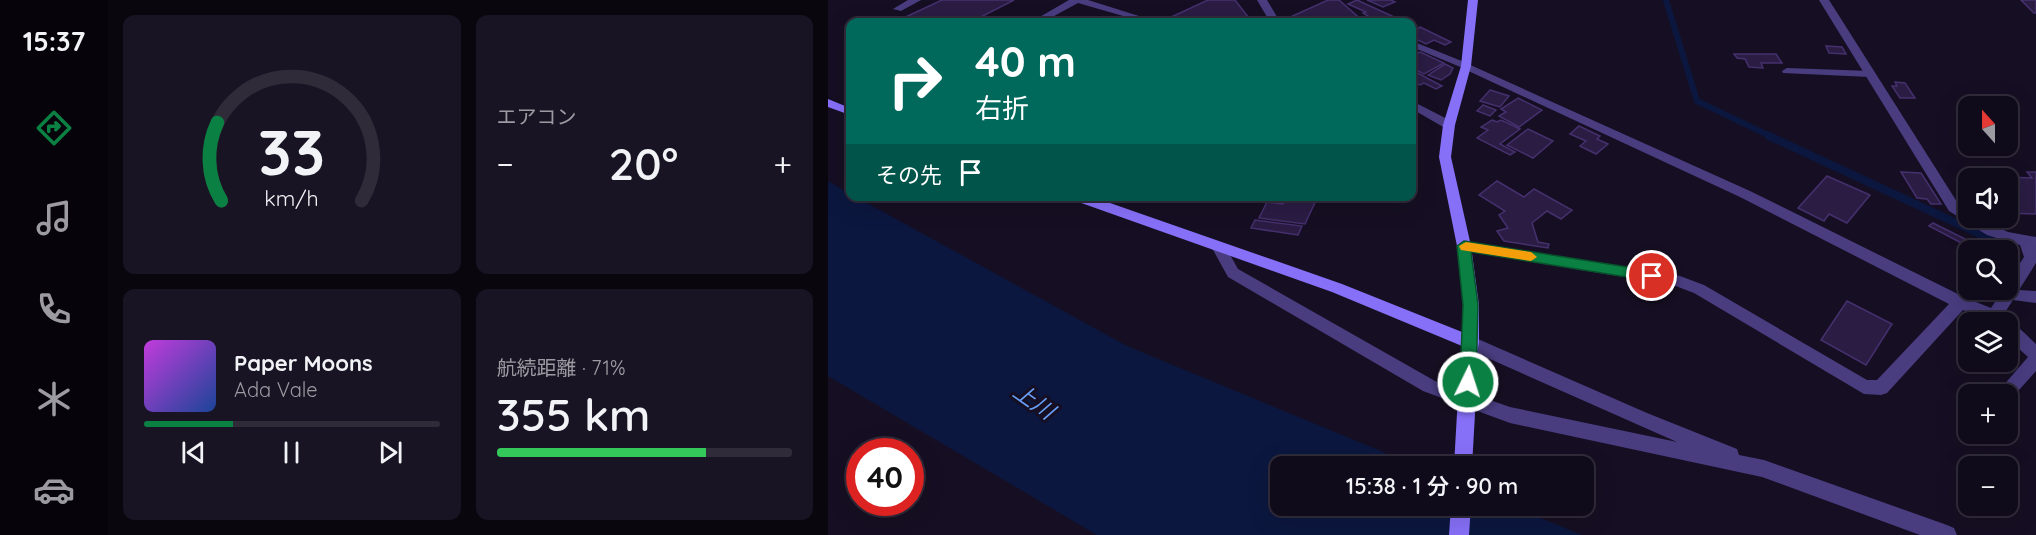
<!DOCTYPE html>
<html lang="ja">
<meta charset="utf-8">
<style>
:root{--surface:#100b1a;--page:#191423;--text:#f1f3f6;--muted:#9c9ba2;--line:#302b39;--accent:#0b8043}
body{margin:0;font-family:Quicksand,"Noto Sans JP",sans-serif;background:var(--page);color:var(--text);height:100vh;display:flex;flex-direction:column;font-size:22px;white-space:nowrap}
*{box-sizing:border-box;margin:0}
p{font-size:20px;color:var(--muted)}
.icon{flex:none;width:33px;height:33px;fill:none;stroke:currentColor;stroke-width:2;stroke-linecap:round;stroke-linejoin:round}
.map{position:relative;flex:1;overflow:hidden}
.side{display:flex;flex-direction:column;gap:15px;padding:15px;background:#09060e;width:720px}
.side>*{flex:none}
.banner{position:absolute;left:18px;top:18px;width:570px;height:183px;border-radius:12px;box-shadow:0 6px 24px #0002,0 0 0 2px var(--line);background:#00695c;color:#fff;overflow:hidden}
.needle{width:39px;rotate:339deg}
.buttons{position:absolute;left:1130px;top:96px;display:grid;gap:12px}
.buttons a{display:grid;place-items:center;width:60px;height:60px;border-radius:12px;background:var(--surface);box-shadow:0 6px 24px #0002,0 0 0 2px var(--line);font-size:30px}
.speed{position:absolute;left:18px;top:438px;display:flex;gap:12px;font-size:30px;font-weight:700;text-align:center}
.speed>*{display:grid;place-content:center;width:78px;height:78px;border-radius:50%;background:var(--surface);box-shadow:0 6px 24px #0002,0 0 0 2px var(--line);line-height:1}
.speed .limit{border:9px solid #d22;background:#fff;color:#111}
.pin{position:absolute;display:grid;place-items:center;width:51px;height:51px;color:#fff;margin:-26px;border:3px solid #fff;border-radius:50%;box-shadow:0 2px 6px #0007}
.me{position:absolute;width:66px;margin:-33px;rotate:4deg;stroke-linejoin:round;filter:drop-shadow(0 0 4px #0008)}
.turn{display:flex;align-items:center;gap:21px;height:126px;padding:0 30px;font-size:27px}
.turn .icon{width:78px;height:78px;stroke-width:2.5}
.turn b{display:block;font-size:42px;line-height:51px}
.then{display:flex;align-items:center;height:57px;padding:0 30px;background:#0003;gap:12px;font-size:22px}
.big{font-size:45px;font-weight:600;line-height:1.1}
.side .widget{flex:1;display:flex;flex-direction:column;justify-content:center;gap:9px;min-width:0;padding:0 21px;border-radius:12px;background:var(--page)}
.side .dial{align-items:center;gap:0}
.dial svg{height:156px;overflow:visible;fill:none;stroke:var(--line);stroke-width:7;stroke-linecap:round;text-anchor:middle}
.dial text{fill:var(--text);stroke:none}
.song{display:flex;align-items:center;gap:18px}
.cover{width:72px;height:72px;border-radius:9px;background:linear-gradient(135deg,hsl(290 70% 55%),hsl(220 70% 35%))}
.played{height:6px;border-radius:3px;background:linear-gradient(90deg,var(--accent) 30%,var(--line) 30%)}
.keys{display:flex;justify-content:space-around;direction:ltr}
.heat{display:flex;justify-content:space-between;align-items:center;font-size:33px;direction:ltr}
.charge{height:9px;border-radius:4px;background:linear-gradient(90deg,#34c759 71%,var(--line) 0)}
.side .tiles{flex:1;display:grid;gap:15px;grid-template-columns:repeat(2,1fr)}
.trip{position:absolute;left:442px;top:456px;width:324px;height:60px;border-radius:12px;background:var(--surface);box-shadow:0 6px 24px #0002,0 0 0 2px var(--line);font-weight:600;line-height:60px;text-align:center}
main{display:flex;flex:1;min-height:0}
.tab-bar{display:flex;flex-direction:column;width:108px;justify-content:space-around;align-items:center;background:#06040a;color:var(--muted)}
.tab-bar .icon{width:42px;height:42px}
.tab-bar .on{color:var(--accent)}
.tab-bar b{font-size:27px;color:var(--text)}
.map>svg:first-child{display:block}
.water{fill:#0c173f}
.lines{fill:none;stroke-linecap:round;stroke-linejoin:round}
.stream-far1{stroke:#0c173f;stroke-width:6}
.stream{stroke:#0c173f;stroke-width:8}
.building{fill:#2a1c43;stroke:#45306e;stroke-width:1.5}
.lane{fill:#493d80;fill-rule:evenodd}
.street{fill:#493d80;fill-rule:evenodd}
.secondary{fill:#8770f8;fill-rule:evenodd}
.secondary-bridge{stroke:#8770f8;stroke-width:18}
.route{fill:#0b8043;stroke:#07532c;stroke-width:1.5}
.slow{fill:#f59e0b}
.labels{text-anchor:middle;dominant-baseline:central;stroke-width:6;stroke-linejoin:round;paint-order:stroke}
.water-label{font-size:22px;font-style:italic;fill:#679ff8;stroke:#160f23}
</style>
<main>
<nav class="tab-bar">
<b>15:37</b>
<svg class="icon on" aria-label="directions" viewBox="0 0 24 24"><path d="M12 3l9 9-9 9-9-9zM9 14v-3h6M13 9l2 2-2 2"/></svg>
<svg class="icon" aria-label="music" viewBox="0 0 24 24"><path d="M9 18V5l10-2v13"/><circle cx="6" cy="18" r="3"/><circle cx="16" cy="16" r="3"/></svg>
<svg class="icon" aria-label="phone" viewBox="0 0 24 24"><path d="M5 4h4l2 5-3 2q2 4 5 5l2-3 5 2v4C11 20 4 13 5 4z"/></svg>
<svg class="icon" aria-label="climate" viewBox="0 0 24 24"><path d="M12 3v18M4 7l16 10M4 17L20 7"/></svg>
<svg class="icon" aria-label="car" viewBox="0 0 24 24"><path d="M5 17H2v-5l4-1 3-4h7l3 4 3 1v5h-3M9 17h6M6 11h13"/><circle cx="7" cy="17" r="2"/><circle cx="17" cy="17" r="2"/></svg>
</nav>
<section class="side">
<div class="tiles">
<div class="widget dial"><svg viewBox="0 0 100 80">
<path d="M14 69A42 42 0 1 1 86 69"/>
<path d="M14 69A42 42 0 0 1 12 29" stroke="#0b8043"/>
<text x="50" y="56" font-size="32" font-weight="700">33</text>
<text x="50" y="72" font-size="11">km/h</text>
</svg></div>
<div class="widget"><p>エアコン</p>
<div class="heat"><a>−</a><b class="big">20°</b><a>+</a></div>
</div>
<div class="widget">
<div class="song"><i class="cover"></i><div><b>Paper Moons</b><p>Ada Vale</p></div></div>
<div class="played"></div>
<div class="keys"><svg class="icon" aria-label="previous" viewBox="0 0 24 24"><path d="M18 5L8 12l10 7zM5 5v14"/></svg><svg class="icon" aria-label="pause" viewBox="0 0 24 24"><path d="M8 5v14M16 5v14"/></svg><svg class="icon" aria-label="next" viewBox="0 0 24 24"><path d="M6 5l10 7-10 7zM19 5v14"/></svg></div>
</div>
<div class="widget"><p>航続距離 · 71%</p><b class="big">355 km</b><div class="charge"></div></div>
</div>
</section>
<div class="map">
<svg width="1208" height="535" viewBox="0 0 1208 535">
<rect width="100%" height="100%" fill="#160f23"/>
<polygon class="water" points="0,181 22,194 22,196 28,197 299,346 589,466 453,466 453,506 683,506 754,535 269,535 0,376"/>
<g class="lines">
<polyline class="stream-far1" points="838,0 869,101 944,137"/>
<polyline class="stream" points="941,136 1180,247"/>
</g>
<g class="building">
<polygon points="114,0 186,0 143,22 67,22"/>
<polygon points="380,0 407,0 421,18 408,22 357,22 341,18"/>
<polygon points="500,0 511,0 536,22 461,22 458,19"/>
<polygon points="529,0 577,22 549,22 535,13 538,12 520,4"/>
<polygon points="539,0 563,0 567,2 555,7"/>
<polygon points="1193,0 1208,0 1208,13 1206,13"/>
<polygon points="592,27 623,42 617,45 606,40 598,44 584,37 584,32"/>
<polygon points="998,46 1014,47 1018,54 1001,53"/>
<polygon points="592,52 616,63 596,74 584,68 584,57"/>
<polygon points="906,54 948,54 954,63 933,63 935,68 921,67 917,59 909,58"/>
<polygon points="617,64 625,68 622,74 613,80 600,75"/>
<polygon points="584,70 614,86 608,89 596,83 592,85 584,81"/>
<polygon points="1067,82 1077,83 1087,98 1072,98 1064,86 1069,86"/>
<polygon points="662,90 681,96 672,107 652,101"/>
<polygon points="690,98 714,110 691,127 671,116 678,112 673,109"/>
<polygon points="655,105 668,110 662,116 649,111"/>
<polygon points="664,120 669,122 673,120 692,129 672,144 687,152 682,155 649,138 660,130 653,127"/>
<polygon points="751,126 772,136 769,139 780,144 768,154 752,146 758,141 742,134"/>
<polygon points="700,129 725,141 705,158 679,145"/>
<polygon points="1073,172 1093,173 1113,204 1103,204 1099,199 1089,198"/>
<polygon points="1199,172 1208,172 1208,214 1179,213 1179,178 1142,178 1147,176 1204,178"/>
<polygon points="999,176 1042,195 1019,223 1001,214 996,221 970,208"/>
<polygon points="669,181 696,197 706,189 744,210 733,219 719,211 704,223 710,242 721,244 720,248 676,241 669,231 680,228 671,215 677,211 651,195"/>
<polygon points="459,196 490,196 477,224 431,218 439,202 455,204"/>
<polygon points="427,220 474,226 470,235 423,228"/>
<polygon points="1105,223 1145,243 1141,247 1101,226"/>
<polygon points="1019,301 1064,324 1038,365 993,340"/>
</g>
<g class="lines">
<g class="lane">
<polygon points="584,41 641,64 643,66 641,68 635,68 584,47"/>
<polygon points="959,68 1042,71 1047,74 1042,77 955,73 954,71"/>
</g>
<g class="street">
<polygon points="80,0 93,0 73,11 65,9"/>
<polygon points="241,0 260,0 330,22 316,22 250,3 215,22 203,22"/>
<polygon points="429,0 439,0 452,22 442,22"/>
<polygon points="991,0 1001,0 1131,205 1140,211 1140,218 1150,218 1180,232 1208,237 1208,263 1191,290 1208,291 1208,303 1185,300 1172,320 1166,322 1135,310 1059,393 1053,395 1036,394 866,293 845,285 631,250 629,246 631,242 636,241 852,276 876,285 1039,380 1049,380 1121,304 912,197 634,68 634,64 638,63 922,191 1138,298 1163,308 1175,290 1179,290 1179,283 1196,257 1192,245 1159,235 1121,211"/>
<polygon points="584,101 625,122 627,125 621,129 617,128 584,109"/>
<polygon points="391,243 396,244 410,269 607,381 682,407 849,442 637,348 635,343 637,338 643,336 819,413 909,449 911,455 936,460 1119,525 1126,528 1129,535 1092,535 934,477 682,423 595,391 400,277 384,248"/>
<path d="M 1176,322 C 1188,322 1199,336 1208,344 L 1208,371 L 1183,399 L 1179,401 L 1179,394 L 1168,394 L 1200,357 L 1179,338 L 1179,322 Z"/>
</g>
<g class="secondary">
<polygon points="640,0 650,0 643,66 627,125 623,157 643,246 651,305 651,343 648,356 642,358 636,356 634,346 504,292 242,199 241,196 262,196 514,284 634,332 635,305 629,246 611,157 615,125 633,66"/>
<polygon points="0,99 22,108 22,115 0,107"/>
<polygon points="623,506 643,506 641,535 621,535"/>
</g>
<polyline class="secondary-bridge" points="635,466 641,361"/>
</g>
<polygon class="route" points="636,241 824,271 831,276 824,281 643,252 650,305 648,382 645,386 640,388 634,386 632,382 635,305 629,246"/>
<polygon class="slow" points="638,242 703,252 709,257 703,261 633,250 631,246"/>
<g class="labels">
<g class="water-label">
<text transform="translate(206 401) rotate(35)">上川</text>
</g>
</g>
</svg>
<div class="buttons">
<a><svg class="needle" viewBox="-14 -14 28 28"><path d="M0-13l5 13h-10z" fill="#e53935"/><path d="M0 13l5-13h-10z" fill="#9c9ba2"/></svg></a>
<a><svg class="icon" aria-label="sound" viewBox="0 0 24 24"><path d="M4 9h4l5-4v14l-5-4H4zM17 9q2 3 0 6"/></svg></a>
<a><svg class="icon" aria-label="search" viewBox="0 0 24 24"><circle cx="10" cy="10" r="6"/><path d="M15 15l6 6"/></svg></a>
<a><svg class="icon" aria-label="layers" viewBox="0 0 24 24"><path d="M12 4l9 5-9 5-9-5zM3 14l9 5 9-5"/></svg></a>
<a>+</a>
<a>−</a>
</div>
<div class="speed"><div class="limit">40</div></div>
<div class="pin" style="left:824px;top:276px;background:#d93025"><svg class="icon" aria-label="arrive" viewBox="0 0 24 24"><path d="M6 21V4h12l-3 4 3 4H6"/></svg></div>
<svg class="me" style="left:640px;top:382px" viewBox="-20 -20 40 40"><circle r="17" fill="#0b8043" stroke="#fff" stroke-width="3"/><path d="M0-11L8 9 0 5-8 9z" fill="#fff"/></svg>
<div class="trip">15:38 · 1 分 · 90 m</div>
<div class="banner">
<div class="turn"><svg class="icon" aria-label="right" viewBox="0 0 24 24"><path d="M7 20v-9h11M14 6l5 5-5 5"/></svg><div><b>40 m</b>右折</div></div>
<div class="then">その先<svg class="icon" aria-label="arrive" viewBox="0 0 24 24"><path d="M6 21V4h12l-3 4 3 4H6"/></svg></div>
</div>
</div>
</main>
